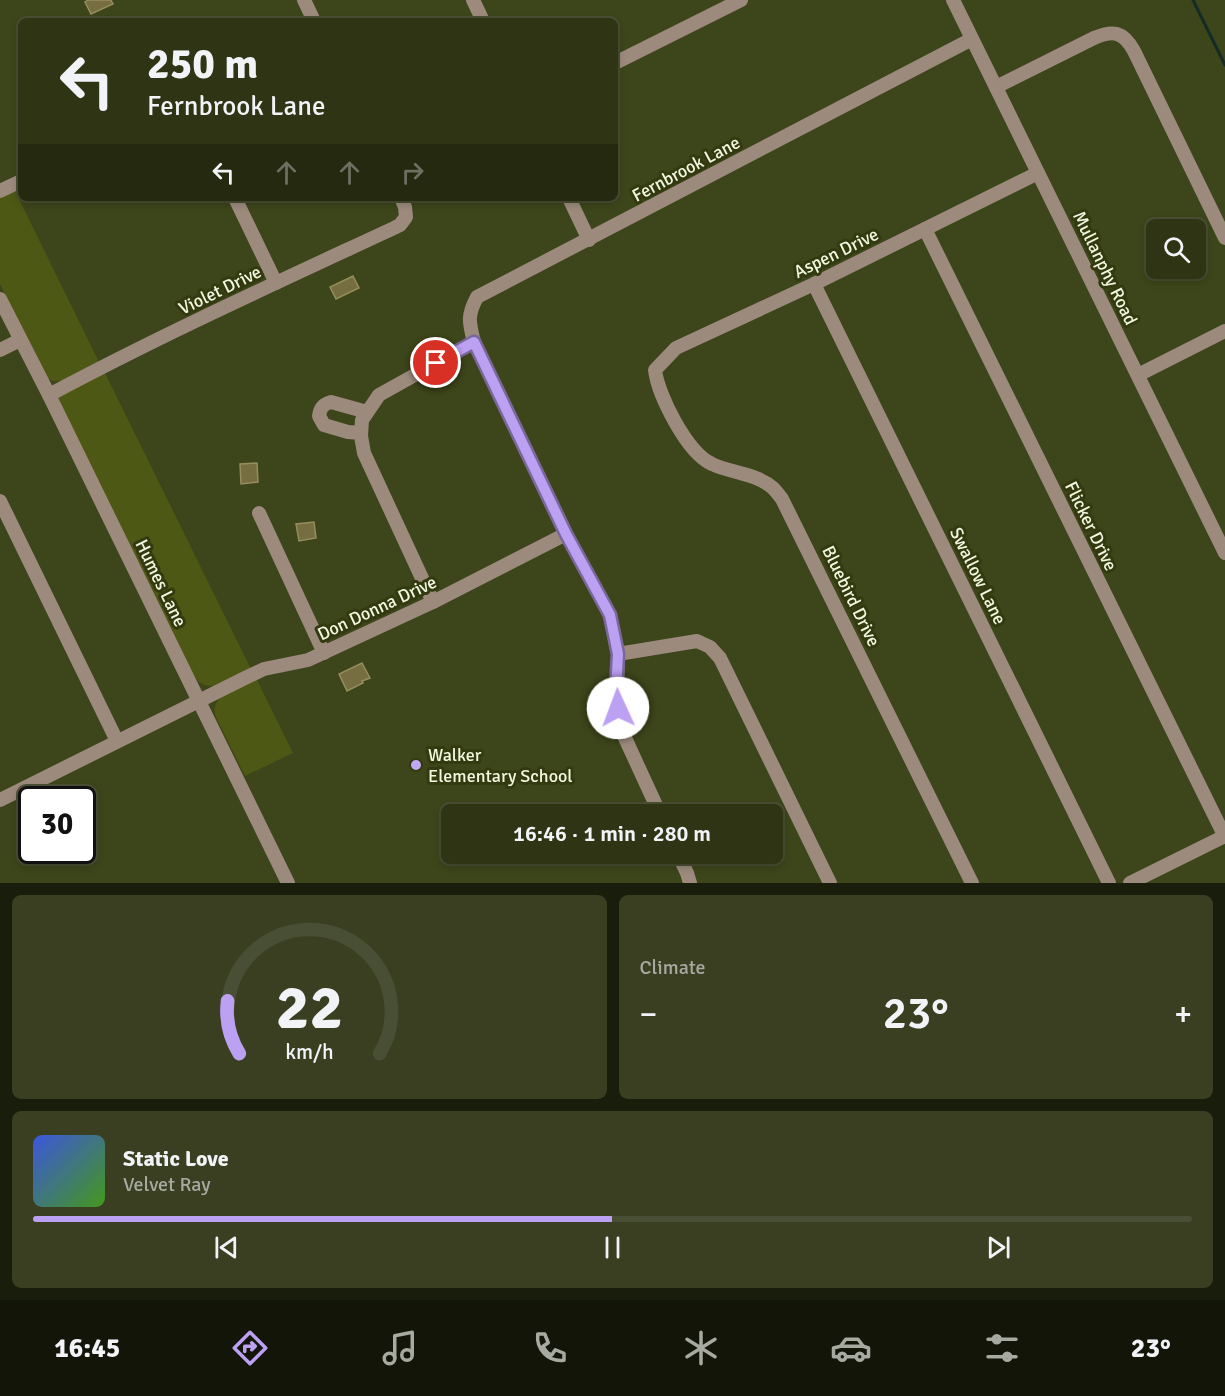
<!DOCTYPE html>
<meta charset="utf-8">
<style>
:root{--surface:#2e3414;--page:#3a3f22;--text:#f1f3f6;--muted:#a7aaa0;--line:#494f34;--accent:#bca0f2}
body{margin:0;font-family:Signika,sans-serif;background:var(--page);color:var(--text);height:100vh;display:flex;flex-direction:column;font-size:22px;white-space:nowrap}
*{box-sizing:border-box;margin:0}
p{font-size:20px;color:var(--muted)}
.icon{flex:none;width:33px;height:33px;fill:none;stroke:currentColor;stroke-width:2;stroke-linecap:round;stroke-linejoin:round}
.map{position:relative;height:883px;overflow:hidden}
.panel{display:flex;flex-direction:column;gap:12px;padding:12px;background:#191d0b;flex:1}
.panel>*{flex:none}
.top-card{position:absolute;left:18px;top:18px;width:600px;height:183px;border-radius:9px;box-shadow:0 3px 9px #0003,0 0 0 2px var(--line);background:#2e3414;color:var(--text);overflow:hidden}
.fabs{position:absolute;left:1146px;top:219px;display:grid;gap:12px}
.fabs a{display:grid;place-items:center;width:60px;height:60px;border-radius:9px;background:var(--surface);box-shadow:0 3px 9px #0003,0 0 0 2px var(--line);font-size:30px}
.speed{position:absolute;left:18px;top:786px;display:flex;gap:12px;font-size:30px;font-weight:700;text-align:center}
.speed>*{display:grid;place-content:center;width:78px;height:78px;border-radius:50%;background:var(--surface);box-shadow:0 3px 9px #0003,0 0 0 2px var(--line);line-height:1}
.speed .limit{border:3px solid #111;border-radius:9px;background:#fff;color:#111}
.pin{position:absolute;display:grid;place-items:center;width:51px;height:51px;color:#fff;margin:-26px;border:3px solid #fff;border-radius:50%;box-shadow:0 2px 6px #0007}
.me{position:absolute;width:66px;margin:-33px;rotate:358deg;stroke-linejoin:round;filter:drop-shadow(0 0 4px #0008)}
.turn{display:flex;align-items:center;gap:21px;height:126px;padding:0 30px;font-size:27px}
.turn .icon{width:78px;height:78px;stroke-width:2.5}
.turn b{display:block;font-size:42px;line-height:51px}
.lanes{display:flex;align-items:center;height:57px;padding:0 30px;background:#0003;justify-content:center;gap:30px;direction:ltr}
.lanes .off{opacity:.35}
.big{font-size:45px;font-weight:600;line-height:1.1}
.panel .card{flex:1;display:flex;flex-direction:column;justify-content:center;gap:9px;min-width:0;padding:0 21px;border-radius:9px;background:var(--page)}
.panel .dial{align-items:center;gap:0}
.dial svg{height:156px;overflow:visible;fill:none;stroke:var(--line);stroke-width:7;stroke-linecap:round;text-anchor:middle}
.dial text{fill:var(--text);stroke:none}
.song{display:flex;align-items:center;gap:18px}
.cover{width:72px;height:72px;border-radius:9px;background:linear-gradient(135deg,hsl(230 70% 55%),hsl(100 70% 35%))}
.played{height:6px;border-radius:3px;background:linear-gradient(90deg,var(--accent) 50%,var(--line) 50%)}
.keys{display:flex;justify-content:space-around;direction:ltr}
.heat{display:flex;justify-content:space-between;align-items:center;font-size:33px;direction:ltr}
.panel .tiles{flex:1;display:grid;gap:12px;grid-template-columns:1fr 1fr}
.card:last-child{grid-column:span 2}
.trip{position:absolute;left:441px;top:804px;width:342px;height:60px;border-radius:9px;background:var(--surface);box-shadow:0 3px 9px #0003,0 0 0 2px var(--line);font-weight:600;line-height:60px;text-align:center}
.tab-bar{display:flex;height:96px;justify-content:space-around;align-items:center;background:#121508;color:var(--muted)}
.tab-bar .icon{width:42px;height:42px}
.tab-bar .active{color:var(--accent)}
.tab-bar b{font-size:27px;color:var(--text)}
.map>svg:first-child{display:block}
.green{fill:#4d5815}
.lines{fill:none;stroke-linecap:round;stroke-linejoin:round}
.stream{stroke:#142b26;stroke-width:3}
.building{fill:#766e41;stroke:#968d5f;stroke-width:1.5}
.minor{stroke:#9c8a7d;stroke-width:14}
.route-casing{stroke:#7a689d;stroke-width:15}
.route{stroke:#bca0f2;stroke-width:10}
.poi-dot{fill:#c0a8f4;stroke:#333a0f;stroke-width:2}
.labels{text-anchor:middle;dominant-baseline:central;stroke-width:6;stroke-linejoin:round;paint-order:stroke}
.street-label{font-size:18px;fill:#f2f8e0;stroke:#333a0f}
.poi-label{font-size:18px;fill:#f2f8e0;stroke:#333a0f;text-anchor:start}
</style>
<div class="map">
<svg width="1225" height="883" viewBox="0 0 1225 883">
<rect width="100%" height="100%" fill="#3d451a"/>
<g class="green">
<polygon points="14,189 99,362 62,381 53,381 46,377 0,284 0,196"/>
<path d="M 104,371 L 251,669 L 213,686 C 203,686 199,683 194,676 L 61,409 L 58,400 L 63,393 Z"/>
<path d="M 256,678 L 293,753 L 245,776 L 216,717 C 215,715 214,710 215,707 C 217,693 244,684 256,678 Z"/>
</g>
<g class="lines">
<polyline class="stream" points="1193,0 1225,65"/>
</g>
<g class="building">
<polygon points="88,0 111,0 113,4 91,14 85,2"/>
<polygon points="353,276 359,288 336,299 330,287"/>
<polygon points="257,463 258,482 241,484 240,464"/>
<polygon points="314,522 316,538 299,541 296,524"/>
<polygon points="362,663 370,678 362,681 363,683 347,691 339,674"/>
</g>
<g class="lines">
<g class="minor">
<polyline points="304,0 314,21"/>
<polyline points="473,0 483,21"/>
<polyline points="953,0 1225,553"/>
<polyline points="615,63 741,0"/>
<path d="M 996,87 L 1094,38 C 1113,30 1123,31 1134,51 L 1225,238"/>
<polyline points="0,191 21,181"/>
<polyline points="235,198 276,283"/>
<polyline points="569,198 589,240"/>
<polyline points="925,229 1225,837"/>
<polyline points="814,284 1109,883"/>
<polyline points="0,299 49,395 288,883"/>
<polyline points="0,350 20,340"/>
<polyline points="1138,375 1225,331"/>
<path d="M 49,395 C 161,335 278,282 394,228 L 400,225 L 406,217 L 405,207 L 401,198"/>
<path d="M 361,433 L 348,432 L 324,425 L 319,416 C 320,408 323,404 331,402 L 367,412"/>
<polyline points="0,501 117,741"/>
<polyline points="259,513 324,653"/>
<polyline points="433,602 364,453 361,436 362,420 379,395 474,342"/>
<polyline points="618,654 697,641 710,647 720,658 830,883"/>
<polyline points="0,800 247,677 264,669 308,660 433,602 566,534"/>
<path d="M 660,814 L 620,727 L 617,690 L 618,654 L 610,615 L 566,534 L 474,342 C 469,322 467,316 477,297 L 972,39"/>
<polyline points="678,854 687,873 690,883"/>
<path d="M 972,883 L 782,499 C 779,495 776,491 773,488 C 756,473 731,473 712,464 C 687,453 658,395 655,370 L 676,348 L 814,284 L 1038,173"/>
<polyline points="1130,883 1225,836"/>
</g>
</g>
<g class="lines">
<defs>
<polyline id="route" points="436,363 474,342 566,534 610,615 618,654 616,690 618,708"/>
</defs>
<use href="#route" class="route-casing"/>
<use href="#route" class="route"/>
</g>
<circle class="poi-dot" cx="416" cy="765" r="6"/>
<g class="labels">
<g class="street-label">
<text transform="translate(686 169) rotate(-28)">Fernbrook Lane</text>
<text transform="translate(836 253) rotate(-26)">Aspen Drive</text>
<text transform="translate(1105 268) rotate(64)">Mullanphy Road</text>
<text transform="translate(220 290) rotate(-26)">Violet Drive</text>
<text transform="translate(1091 526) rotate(64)">Flicker Drive</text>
<text transform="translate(978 576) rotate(64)">Swallow Lane</text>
<text transform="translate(161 583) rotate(64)">Humes Lane</text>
<text transform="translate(851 596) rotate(64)">Bluebird Drive</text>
<text transform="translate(377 608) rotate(-25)">Don Donna Drive</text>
</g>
<g class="poi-label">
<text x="428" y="755">Walker<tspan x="428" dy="21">Elementary School</tspan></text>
</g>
</g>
</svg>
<div class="fabs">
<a><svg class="icon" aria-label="search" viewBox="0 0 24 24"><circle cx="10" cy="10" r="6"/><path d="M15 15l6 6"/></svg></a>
</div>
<div class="speed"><div class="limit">30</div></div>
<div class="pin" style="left:436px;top:363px;background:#d93025"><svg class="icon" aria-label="arrive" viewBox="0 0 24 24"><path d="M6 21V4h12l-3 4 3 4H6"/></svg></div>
<svg class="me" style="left:618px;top:708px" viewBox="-20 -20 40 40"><circle r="19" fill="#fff"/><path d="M0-13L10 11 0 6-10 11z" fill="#bca0f2"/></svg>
<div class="trip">16:46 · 1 min · 280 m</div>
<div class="top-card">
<div class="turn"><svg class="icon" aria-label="left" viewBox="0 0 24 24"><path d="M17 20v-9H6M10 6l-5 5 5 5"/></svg><div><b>250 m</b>Fernbrook Lane</div></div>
<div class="lanes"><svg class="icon" aria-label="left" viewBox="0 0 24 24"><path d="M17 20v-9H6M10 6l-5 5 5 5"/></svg><svg class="icon off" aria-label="ahead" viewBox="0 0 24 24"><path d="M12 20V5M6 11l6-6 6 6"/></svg><svg class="icon off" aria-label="ahead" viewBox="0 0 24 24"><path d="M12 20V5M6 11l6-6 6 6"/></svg><svg class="icon off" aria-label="right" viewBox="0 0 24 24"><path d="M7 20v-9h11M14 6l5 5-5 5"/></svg></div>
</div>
</div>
<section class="panel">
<div class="tiles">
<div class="card dial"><svg viewBox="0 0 100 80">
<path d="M14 69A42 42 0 1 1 86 69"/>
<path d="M14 69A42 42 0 0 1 8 42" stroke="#bca0f2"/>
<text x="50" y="56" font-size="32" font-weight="700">22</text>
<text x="50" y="72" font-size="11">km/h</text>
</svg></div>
<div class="card"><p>Climate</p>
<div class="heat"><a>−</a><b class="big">23°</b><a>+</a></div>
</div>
<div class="card">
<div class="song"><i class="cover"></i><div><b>Static Love</b><p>Velvet Ray</p></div></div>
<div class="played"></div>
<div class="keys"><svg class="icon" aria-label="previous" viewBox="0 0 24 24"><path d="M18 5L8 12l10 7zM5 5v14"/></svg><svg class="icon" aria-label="pause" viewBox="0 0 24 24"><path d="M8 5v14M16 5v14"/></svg><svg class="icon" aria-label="next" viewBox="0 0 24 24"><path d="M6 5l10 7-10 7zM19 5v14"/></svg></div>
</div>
</div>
</section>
<nav class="tab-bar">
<b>16:45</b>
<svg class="icon active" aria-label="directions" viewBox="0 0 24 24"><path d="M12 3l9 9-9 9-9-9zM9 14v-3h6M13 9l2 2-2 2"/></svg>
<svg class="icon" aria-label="music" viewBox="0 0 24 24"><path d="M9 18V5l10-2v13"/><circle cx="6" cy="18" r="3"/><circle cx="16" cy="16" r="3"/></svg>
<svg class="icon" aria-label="phone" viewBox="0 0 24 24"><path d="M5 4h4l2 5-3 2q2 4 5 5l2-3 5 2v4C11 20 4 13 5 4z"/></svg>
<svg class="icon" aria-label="climate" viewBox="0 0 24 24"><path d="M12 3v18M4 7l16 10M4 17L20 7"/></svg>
<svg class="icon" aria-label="car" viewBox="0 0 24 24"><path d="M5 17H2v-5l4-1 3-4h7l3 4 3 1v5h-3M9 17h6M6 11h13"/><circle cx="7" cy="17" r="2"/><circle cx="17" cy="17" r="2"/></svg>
<svg class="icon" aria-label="filters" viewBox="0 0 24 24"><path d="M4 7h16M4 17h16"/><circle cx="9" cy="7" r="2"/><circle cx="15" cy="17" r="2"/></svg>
<b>23°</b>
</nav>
